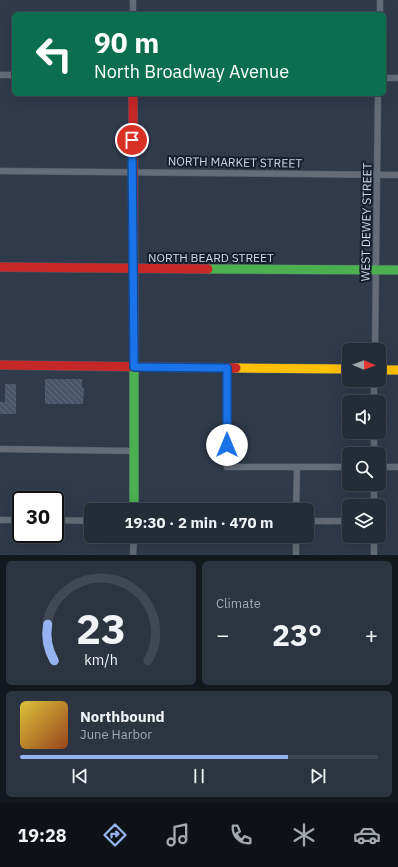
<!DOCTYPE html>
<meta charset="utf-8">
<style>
:root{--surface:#232c38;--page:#2b3440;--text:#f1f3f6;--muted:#a3a7ae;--line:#404853;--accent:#95b2f1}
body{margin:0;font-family:"IBM Plex Sans",sans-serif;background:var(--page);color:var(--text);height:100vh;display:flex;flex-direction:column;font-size:15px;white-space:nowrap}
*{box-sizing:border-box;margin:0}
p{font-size:13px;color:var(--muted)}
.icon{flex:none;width:22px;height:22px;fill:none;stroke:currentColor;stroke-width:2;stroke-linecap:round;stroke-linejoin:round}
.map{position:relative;height:555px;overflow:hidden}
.drawer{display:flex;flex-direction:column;gap:6px;padding:6px;background:#13181f;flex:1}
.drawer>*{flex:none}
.hud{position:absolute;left:12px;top:12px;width:374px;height:84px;border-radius:6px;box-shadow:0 4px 16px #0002,0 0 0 1px var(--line);background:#0b6e4f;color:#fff;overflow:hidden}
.needle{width:26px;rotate:91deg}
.tools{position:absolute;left:342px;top:343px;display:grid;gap:8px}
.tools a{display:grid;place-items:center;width:44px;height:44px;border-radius:6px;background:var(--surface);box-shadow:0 4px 16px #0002,0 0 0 1px var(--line);font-size:20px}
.speed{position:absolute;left:12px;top:491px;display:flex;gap:8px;font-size:20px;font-weight:700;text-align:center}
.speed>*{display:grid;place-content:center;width:52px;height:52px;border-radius:50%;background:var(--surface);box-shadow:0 4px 16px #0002,0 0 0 1px var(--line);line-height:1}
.speed .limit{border:2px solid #111;border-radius:6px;background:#fff;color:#111}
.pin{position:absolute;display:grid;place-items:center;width:34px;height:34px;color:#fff;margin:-17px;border:2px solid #fff;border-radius:50%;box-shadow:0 1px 4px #0007}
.me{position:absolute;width:44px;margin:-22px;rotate:0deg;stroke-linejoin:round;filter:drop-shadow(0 0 3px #0008)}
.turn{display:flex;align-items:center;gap:14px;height:84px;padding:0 16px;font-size:18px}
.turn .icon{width:52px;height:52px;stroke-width:2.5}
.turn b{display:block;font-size:28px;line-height:34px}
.big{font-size:30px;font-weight:700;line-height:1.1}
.drawer .widget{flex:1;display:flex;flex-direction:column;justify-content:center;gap:6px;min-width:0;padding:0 14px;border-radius:6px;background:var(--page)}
.drawer .dial{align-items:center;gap:0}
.dial svg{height:104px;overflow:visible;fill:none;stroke:var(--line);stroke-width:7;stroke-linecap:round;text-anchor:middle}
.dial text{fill:var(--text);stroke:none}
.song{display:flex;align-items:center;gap:12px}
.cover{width:48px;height:48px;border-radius:6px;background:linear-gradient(135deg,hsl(50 70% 55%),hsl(20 70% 35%))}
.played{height:4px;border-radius:2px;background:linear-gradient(90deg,var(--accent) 75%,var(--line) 75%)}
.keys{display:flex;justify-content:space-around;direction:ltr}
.heat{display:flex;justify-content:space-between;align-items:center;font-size:22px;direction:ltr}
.drawer .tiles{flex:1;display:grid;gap:6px;grid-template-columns:1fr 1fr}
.widget:last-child{grid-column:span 2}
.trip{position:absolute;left:84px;top:503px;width:230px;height:40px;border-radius:6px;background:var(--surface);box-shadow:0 4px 16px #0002,0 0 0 1px var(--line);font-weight:700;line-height:40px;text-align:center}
.tabs{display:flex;height:64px;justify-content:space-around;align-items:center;background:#0e1216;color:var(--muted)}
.tabs .icon{width:28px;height:28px}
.tabs .current{color:var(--accent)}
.tabs b{font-size:18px;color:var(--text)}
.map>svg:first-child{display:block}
.building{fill:url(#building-back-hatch)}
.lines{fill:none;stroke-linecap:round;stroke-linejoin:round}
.street-casing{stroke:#4d5664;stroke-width:7}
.fast-casing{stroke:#4d5664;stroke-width:10}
.slow-casing{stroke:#4d5664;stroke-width:10}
.jam-casing{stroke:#4d5664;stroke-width:10}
.street{stroke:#646c79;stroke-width:6}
.fast{stroke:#4caf50;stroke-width:9}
.slow{stroke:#ffc107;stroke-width:9}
.jam{stroke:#c62828;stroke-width:9}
.route-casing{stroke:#114b97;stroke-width:10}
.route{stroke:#1a73e8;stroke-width:7}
.labels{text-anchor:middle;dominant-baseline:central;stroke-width:4;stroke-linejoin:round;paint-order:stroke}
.street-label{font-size:12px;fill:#cdd9ed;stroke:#161e2d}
</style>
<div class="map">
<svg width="398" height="555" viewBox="0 0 398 555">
<defs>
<pattern id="building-back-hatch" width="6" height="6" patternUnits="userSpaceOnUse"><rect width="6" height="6" fill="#485569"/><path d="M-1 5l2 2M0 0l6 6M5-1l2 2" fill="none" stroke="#616d7f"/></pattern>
</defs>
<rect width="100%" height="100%" fill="#2f3a4b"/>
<g class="building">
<polygon points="45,379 82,379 82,388 84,388 83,404 45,404"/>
<polygon points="5,384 16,384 16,414 0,414 0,402 5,402"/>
</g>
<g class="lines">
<defs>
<g id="street">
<polyline points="133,0 133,14"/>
<polyline points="380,14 380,0"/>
<polyline points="0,75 14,75"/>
<polyline points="384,78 398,78"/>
<polyline points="0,171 398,175"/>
<polyline points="375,350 378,94"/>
<polyline points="227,368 227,467 349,467"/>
<polyline points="374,402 374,380"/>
<polyline points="0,449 134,451"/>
<polyline points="374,454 374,432"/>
<polyline points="379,467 398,467"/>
<polyline points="374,484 374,506"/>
<polyline points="296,510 297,467"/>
<polyline points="0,520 21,520"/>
<polyline points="55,520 91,521"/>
<polyline points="307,521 349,521"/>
<polyline points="133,555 134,536"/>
<polyline points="296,555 296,536"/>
<polyline points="374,555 374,536"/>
</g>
<g id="fast">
<polyline points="208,269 398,270"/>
<polyline points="134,350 134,510"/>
</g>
<g id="slow">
<polyline points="236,368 349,369"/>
<polyline points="379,370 398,370"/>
</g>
<g id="jam">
<polyline points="133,94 134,350"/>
<polyline points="0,267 208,269"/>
<polyline points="0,365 236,368"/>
</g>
</defs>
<use href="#street" class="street-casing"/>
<use href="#fast" class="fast-casing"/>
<use href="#slow" class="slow-casing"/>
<use href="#jam" class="jam-casing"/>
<use href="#street" class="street"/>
<use href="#fast" class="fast"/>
<use href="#slow" class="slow"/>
<use href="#jam" class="jam"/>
</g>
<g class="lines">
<defs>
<polyline id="route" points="132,140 134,367 227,368 227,445"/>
</defs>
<use href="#route" class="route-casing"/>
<use href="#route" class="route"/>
</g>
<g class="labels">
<g class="street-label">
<text transform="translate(235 162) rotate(1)">NORTH MARKET STREET</text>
<text transform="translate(366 222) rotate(-89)">WEST DEWEY STREET</text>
<text x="211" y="257">NORTH BEARD STREET</text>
</g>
</g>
</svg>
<div class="tools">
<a><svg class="needle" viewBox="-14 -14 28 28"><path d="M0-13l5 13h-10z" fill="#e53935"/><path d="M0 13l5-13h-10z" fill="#a3a7ae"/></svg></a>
<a><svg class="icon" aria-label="sound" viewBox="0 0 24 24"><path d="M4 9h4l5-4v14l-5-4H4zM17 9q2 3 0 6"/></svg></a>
<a><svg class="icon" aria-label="search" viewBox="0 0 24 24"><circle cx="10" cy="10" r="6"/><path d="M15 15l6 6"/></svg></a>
<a><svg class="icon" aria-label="layers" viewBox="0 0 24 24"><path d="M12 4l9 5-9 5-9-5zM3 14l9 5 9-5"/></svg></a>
</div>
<div class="speed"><div class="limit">30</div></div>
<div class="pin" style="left:132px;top:140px;background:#d93025"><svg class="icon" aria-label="arrive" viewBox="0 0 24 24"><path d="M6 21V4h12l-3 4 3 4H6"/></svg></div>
<svg class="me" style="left:227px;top:445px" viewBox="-20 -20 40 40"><circle r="19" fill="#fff"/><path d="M0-13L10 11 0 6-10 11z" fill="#1a73e8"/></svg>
<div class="trip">19:30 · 2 min · 470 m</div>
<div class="hud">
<div class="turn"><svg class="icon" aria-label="left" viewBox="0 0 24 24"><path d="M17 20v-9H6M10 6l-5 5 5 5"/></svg><div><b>90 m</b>North Broadway Avenue</div></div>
</div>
</div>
<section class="drawer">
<div class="tiles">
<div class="widget dial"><svg viewBox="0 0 100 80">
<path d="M14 69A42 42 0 1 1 86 69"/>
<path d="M14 69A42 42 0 0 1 9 41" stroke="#95b2f1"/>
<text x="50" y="56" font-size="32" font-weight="700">23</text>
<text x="50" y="72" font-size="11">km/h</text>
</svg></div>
<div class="widget"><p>Climate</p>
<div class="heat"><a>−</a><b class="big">23°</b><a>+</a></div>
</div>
<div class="widget">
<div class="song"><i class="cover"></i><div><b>Northbound</b><p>June Harbor</p></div></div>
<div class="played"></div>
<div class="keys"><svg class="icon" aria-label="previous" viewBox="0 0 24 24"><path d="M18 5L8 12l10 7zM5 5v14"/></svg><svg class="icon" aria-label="pause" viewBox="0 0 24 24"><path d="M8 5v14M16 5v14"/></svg><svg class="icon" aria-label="next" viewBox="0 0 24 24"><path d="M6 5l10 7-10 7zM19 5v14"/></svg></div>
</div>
</div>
</section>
<nav class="tabs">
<b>19:28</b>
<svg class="icon current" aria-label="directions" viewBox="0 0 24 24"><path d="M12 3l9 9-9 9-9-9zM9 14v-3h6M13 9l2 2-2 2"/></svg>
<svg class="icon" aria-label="music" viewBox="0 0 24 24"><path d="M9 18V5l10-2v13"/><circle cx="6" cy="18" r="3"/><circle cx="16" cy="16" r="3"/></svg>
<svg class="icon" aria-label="phone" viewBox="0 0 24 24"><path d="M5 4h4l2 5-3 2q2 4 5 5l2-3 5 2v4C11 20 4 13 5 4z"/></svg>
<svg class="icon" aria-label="climate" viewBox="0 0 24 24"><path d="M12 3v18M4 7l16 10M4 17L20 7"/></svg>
<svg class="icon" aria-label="car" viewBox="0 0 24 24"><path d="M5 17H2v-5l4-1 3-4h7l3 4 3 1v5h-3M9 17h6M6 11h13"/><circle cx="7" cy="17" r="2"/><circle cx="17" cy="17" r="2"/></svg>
</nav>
